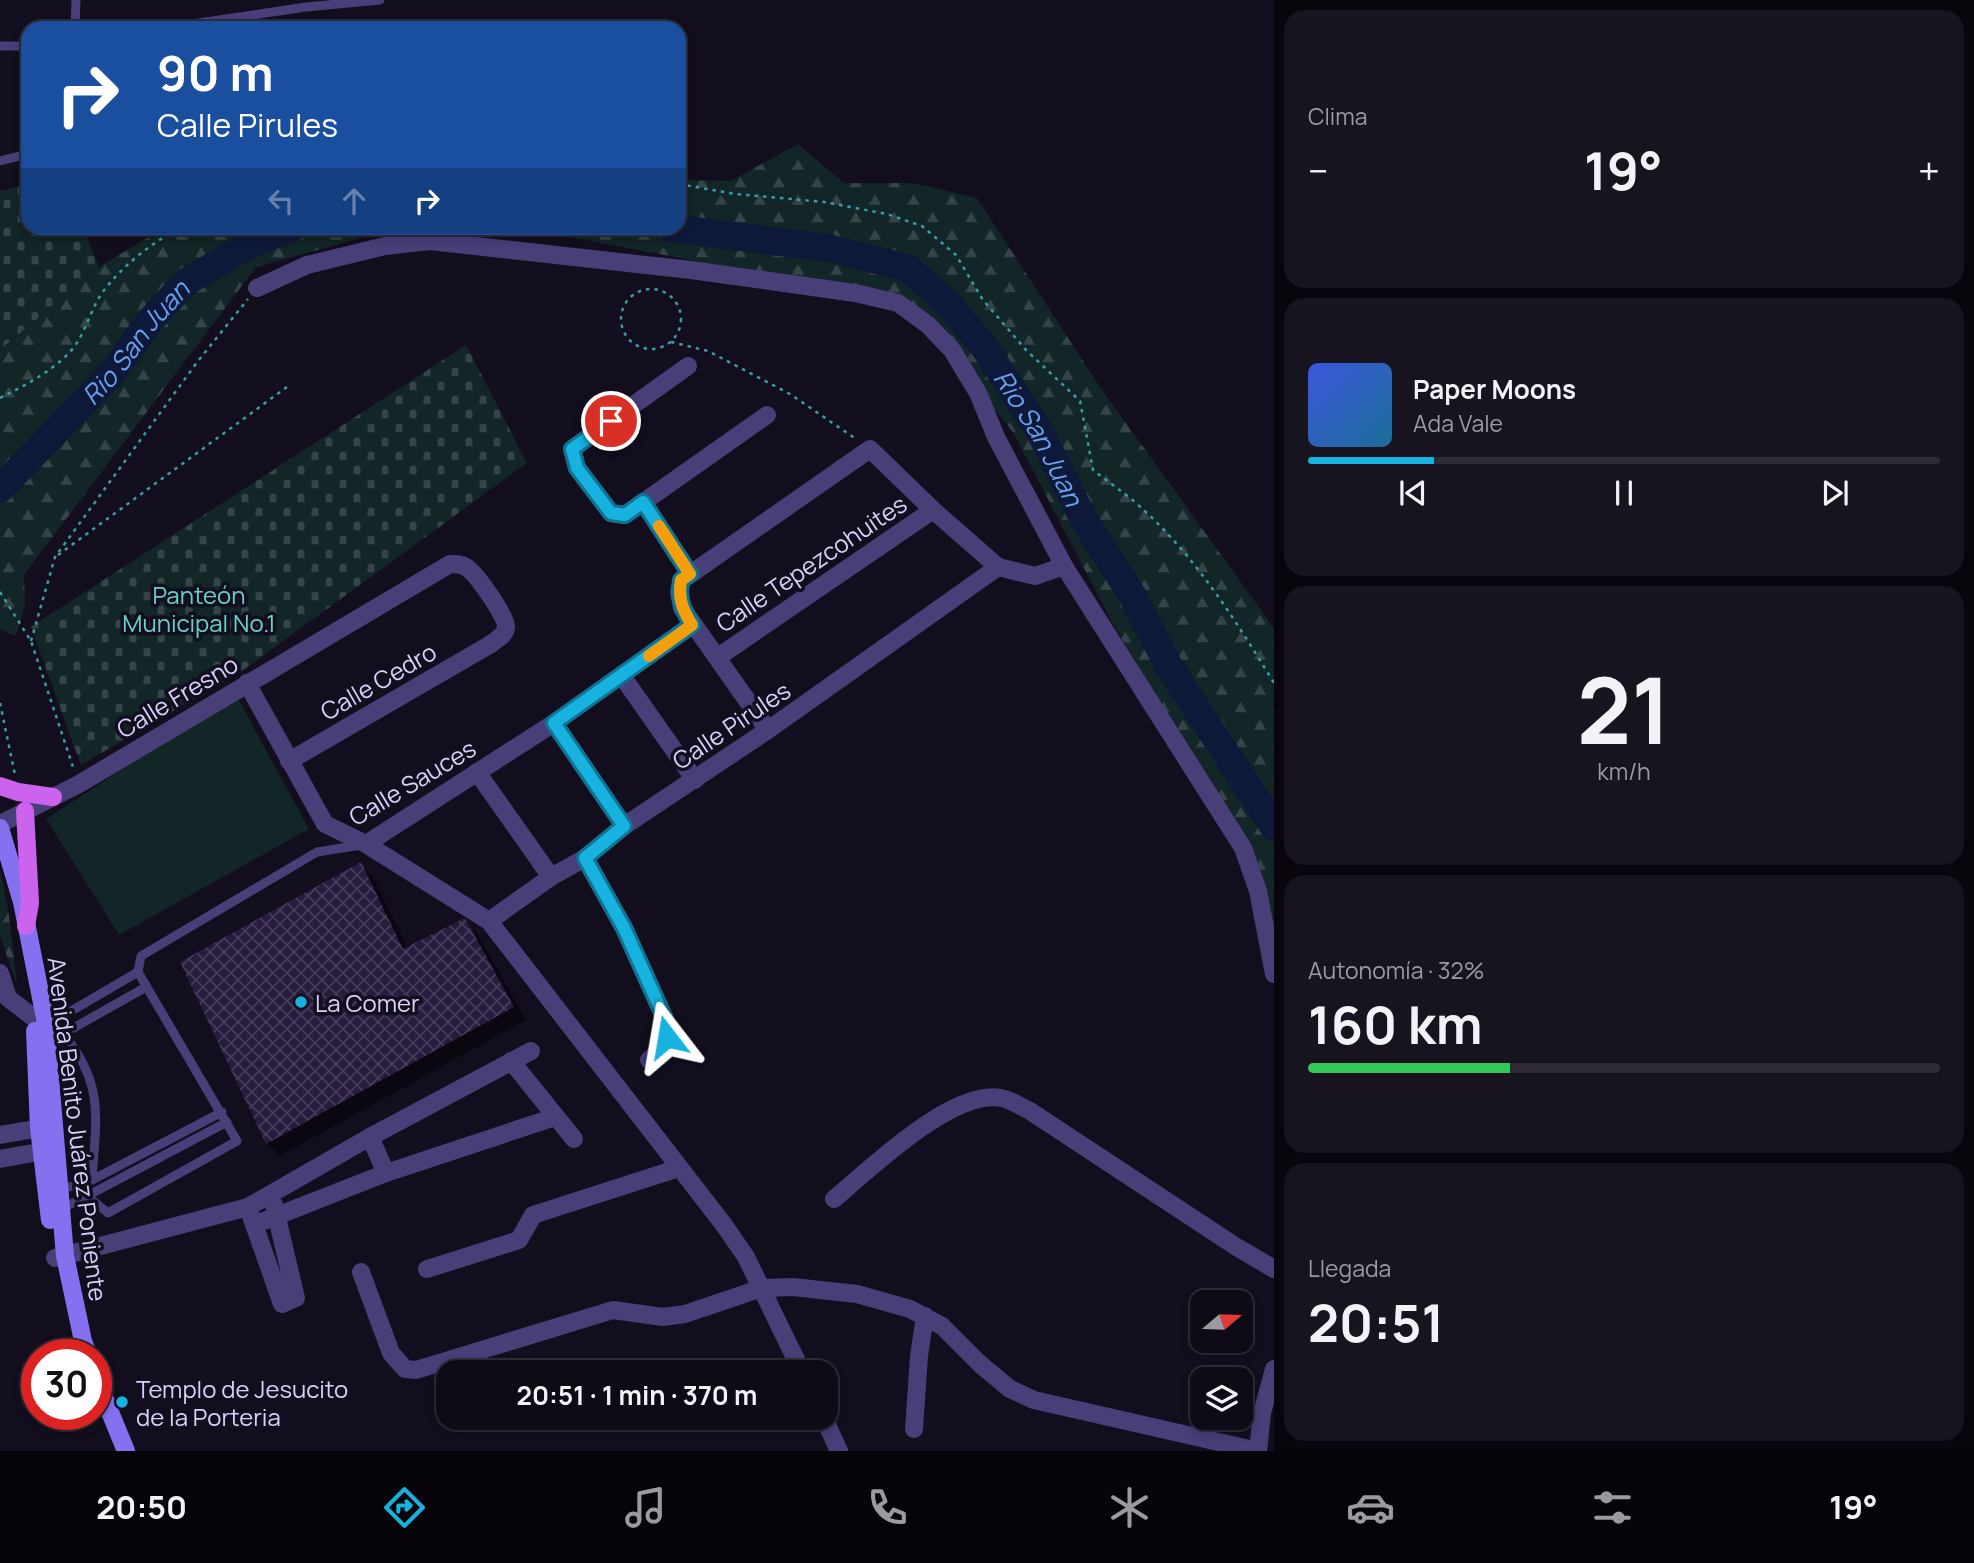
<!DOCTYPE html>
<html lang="es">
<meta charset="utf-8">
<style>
:root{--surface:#0e0a16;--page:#17131f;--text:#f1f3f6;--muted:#9b9aa1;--line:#2e2b35;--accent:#17b2df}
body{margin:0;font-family:Manrope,sans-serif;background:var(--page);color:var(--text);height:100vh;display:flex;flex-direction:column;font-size:26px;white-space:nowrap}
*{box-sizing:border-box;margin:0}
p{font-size:23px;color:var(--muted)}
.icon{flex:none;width:38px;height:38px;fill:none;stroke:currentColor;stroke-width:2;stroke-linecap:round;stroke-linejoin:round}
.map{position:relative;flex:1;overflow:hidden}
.sheet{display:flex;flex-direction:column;gap:10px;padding:10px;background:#08060c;width:700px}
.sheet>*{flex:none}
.guide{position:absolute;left:21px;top:21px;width:665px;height:214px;border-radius:21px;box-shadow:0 4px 10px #0003,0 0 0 2px var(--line);background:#1a4fa0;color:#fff;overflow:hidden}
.needle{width:46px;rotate:71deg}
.fabs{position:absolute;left:1190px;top:1290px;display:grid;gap:14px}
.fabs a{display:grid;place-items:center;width:63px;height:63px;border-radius:14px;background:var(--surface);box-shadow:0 4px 10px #0003,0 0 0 2px var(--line);font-size:35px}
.speed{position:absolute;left:21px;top:1339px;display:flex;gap:14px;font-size:35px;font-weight:700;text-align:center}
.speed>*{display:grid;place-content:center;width:91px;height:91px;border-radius:50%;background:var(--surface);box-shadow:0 4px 10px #0003,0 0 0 2px var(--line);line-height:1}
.speed .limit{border:10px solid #d22;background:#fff;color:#111}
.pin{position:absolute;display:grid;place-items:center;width:60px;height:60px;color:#fff;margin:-30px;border:4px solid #fff;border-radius:50%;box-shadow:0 2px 7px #0007}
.me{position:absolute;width:77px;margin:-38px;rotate:346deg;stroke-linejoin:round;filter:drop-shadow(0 0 5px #0008)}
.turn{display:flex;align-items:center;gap:24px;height:147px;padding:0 21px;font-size:32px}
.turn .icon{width:91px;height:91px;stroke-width:2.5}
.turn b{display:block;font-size:49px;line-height:60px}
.lanes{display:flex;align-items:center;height:66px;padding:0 21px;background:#0003;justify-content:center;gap:35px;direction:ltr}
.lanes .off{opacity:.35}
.big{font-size:52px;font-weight:700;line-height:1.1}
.sheet .tile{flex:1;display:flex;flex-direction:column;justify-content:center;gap:10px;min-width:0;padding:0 24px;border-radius:21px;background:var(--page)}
.sheet .dial{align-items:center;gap:0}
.dial b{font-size:91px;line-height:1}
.song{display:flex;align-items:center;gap:21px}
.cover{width:84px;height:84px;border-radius:10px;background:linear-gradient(135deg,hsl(230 70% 55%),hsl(200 70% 35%))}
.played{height:7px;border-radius:4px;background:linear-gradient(90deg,var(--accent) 20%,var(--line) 20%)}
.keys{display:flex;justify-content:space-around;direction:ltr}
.heat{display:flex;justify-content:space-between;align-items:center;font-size:38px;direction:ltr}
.charge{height:10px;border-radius:5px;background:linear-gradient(90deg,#34c759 32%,var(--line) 0)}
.trip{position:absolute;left:436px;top:1360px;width:402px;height:70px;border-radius:21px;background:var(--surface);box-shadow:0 4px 10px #0003,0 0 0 2px var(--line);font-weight:700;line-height:70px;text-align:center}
.tabs{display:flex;height:112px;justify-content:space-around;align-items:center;background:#060409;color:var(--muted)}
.tabs .icon{width:49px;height:49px}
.tabs .current{color:var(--accent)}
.tabs b{font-size:32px;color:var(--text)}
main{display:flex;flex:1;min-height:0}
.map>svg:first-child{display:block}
.forest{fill:url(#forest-firs)}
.cemetery{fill:url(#cemetery-stones)}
.pitch{fill:#122527}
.shadow{fill:#0007}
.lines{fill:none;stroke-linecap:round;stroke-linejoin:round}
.river{stroke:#0e1838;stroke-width:28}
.building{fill:url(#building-cross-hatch)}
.path{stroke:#3a9da5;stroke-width:2.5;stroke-dasharray:3.5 5;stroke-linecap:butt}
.service{stroke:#483e78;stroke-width:9}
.minor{stroke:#483e78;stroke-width:18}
.secondary{stroke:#8571f0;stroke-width:18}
.primary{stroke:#cc63ef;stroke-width:18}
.route-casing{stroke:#0f7491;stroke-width:18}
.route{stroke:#17b2df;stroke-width:12}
.slow{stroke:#f59e0b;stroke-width:12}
.poi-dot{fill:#17b2df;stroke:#130e1e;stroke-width:2.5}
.labels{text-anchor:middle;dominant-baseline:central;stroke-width:7;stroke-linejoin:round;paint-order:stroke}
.street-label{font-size:24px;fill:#dad0fa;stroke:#130e1e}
.park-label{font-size:24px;fill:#65d2c4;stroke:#130e1e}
.poi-label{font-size:24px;fill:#dad0fa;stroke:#130e1e;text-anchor:start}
.water-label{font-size:26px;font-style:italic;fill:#69a0ef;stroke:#130e1e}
</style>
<main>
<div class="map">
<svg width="1274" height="1451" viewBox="0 0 1274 1451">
<defs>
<pattern id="forest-firs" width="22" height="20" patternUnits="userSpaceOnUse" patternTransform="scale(1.75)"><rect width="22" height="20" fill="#122527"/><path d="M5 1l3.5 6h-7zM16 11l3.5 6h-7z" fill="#344447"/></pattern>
<pattern id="cemetery-stones" width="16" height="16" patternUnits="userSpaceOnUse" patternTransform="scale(1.75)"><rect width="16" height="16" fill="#122527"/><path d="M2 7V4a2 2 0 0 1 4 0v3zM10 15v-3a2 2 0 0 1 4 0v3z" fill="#344447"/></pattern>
<pattern id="building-cross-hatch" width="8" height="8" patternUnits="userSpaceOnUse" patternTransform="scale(1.75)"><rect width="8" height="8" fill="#271c3d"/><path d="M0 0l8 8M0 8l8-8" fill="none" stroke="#463c5a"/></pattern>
</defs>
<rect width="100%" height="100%" fill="#130e1e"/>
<g class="forest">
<polygon points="798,144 844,183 913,183 977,198 1100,387 1274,628 1274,966 1257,864 1114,626 1013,432 900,295 749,271 543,232 368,236 256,267 24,575 25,605 16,636 0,629 0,350 99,267 164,228 679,228 679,180 731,181"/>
<polygon points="0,869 9,916 17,985 0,936"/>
</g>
<g class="cemetery">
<polygon points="28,185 28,228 83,228 99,267 0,350 0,191"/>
<polygon points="466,345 527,463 242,671 81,765 31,627"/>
</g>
<polygon class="pitch" points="236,695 309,829 119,935 46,819"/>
<polygon class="shadow" points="360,864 373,877 408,949 465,920 477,933 526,1020 280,1156 267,1143 182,963"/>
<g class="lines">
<g class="river">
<path id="s1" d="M 671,228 L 828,248 L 908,268 L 949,305 L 985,348 L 1041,434 L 1084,520 L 1132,595 L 1170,668 L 1274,827"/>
<path id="s2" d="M 0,489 L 113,372 L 149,322 L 186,282 L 249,245 L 292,228"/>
</g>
</g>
<polygon class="building" points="361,862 403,949 465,918 514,1007 266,1144 180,962"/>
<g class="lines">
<g class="path">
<path d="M 679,184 L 735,194 L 824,202 L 887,214 L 922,226 L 956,255 L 983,300 L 1026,350 L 1080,401 L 1093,470 C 1107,481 1122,491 1136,503 C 1193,553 1235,619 1274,683"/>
<circle cx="651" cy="319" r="30"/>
<polyline points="671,342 708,351 790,394 856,439"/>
<path d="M 0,398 C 24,386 49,373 68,354 C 85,337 89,312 102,293 C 122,266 151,243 180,228"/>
<polyline points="58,555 291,384"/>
<polyline points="0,592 31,641 73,767"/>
<polyline points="31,641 55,557 198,361 248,299"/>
<polyline points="0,703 15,775"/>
</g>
<g class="service">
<polyline points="75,28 76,0"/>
<polyline points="165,28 306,7 380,0"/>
<polyline points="0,46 28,46"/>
<polyline points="0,161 28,154"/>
<polyline points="45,1018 61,1017 138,972 141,956 317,852 361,845"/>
<path d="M 63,1033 C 105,1085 96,1118 92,1180"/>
<polyline points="47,1043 146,987"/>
<polyline points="56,1191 92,1180 222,1112"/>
<polyline points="87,1196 227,1122"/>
<polyline points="59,1210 87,1196 108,1213 237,1141 138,972"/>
</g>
<g class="minor">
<polyline points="257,288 307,265 385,246 430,241 691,270 855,293 898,303 928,325 952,350 978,393 996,437 1064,566"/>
<polyline points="688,366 572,449 577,468 611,513 625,515 767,415"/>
<polyline points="643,502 690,574"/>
<polyline points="998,567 1035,576 1064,566 1243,848 1258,891 1274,974"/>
<polyline points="718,657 933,510"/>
<polyline points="622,676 695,780"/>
<polyline points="247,683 325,824 366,844 489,921 724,1225 746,1257 802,1372"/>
<polyline points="554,723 624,826"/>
<polyline points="768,730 682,608 679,592 682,580 870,449 933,510 998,567"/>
<polyline points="477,772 551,877"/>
<path d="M 0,824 L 79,784 L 450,564 C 457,564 461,564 466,567 C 476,573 507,617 506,627 C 505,636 497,639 491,644 L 289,761"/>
<polyline points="366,844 554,723 692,625"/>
<polyline points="585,858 624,928 665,1019 666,1037 660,1049 649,1060"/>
<polyline points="489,921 551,877 585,858 624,826 768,730 998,567"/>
<polyline points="0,973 8,998 34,1018 45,1018"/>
<polyline points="511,1061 574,1139"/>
<polyline points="0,1135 53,1126"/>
<polyline points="370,1137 386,1173"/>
<polyline points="0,1159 55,1149"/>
<path d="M 834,1199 C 870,1169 957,1084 1005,1099 C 1014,1102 1022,1107 1030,1111 L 1235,1246 L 1274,1269"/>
<polyline points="250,1213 282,1304 296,1298 274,1205"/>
<polyline points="254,1225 386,1173 555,1117"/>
<polyline points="55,1258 248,1207 370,1137 531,1051"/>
<polyline points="427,1269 519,1240 533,1215 679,1168"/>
<polyline points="361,1272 391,1353 405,1369 416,1370 613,1310 663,1317 685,1314 762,1288 793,1287 857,1294 910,1309 942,1326 980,1364 1010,1389 1034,1400 1258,1451"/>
<polyline points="824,1418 839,1451"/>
<polyline points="914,1429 919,1356 925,1316"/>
<polyline points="1258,1451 1262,1413 1274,1369"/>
</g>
<g class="secondary">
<polyline points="0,828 22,902 45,1018 65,1256 83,1341 88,1354"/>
<polyline points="35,1031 39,1128 50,1220"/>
<polyline points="96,1378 126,1451"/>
</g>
<g class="primary">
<polyline points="0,786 18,792 53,797"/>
<polyline points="25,811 30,903 26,926"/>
</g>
</g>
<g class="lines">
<defs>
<path id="route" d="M 611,421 L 572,449 L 577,468 L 611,513 L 625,515 L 643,502 L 690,574 L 681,580 C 678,598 682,609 692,625 L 554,723 L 624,826 L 585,858 L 624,928 L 665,1019 L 667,1037"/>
</defs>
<use href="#route" class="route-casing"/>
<use href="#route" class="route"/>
<path class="slow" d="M 649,656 L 692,625 C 682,609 678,598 681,580 L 690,574 L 659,526"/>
</g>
<g class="poi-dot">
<circle cx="301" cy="1002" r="7"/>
<circle cx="122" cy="1402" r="7"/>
</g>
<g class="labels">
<g class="street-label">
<text transform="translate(811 563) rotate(-34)">Calle Tepezcohuites</text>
<text transform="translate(378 681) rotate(-30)">Calle Cedro</text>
<text transform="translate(177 696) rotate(-31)">Calle Fresno</text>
<text transform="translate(731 725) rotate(-34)">Calle Pirules</text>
<text transform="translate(412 782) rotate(-31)">Calle Sauces</text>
<text transform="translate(78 1129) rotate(83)">Avenida Benito Juárez Poniente</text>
</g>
<g class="park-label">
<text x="199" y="594">Panteón<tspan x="199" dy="28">Municipal No.1</tspan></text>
</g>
<g class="poi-label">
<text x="315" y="1002">La Comer</text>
<text x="136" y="1388">Templo de Jesucito<tspan x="136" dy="28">de la Porteria</tspan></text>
</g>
<g class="water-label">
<text stroke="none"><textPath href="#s2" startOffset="200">Rio San Juan</textPath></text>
<text stroke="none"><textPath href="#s1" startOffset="457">Rio San Juan</textPath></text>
</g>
</g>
</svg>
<div class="fabs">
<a><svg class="needle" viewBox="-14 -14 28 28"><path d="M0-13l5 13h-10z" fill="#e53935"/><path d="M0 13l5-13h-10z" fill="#9b9aa1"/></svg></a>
<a><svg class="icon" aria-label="layers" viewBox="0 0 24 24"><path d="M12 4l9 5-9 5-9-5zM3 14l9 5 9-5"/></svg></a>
</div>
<div class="speed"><div class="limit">30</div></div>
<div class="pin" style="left:611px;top:421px;background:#d93025"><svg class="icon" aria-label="arrive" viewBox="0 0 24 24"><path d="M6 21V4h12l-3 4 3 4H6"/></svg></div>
<svg class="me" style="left:667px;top:1037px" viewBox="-20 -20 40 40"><path d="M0-17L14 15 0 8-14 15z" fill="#17b2df" stroke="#fff" stroke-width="4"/></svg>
<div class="trip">20:51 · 1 min · 370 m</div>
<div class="guide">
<div class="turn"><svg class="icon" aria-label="right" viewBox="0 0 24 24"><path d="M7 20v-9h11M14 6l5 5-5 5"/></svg><div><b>90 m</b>Calle Pirules</div></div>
<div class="lanes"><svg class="icon off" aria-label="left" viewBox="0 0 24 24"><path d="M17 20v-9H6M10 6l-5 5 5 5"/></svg><svg class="icon off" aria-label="ahead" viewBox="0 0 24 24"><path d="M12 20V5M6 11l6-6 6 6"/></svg><svg class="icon" aria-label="right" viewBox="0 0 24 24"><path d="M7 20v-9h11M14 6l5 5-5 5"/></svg></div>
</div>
</div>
<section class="sheet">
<div class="tile"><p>Clima</p>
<div class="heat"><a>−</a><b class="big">19°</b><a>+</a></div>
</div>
<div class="tile">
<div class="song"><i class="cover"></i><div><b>Paper Moons</b><p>Ada Vale</p></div></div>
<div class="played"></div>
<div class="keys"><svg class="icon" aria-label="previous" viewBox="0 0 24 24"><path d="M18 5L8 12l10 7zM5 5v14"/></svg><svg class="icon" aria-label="pause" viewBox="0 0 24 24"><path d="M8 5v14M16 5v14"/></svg><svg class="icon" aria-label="next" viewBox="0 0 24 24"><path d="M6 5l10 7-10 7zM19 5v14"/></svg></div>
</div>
<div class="tile dial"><b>21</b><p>km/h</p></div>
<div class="tile"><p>Autonomía · 32%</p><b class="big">160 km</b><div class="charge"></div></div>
<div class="tile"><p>Llegada</p><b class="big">20:51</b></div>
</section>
</main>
<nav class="tabs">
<b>20:50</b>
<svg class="icon current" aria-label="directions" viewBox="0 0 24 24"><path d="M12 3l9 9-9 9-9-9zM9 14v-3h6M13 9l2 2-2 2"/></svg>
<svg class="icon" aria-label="music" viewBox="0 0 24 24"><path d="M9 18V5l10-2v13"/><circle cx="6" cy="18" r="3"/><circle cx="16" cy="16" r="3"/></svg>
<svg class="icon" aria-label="phone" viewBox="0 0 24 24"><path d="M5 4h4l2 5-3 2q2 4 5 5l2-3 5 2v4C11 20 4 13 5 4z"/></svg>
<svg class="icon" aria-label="climate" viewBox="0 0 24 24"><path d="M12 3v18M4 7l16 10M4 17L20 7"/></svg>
<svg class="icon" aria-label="car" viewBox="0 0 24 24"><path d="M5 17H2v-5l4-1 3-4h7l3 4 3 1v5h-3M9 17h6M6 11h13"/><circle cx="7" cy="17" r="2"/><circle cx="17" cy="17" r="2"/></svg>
<svg class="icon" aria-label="filters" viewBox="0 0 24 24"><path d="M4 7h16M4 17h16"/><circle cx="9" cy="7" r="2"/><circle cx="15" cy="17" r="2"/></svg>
<b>19°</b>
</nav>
